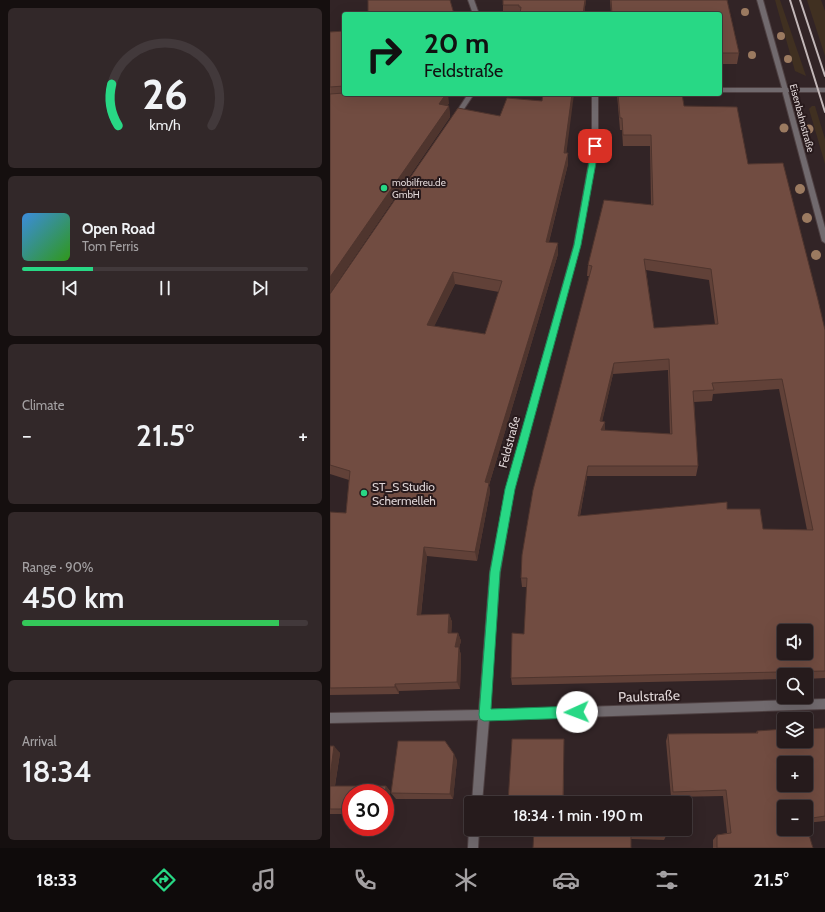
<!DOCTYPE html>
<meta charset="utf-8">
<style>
:root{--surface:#261b1c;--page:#322829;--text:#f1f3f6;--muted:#a4a1a3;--line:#42393b;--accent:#28d885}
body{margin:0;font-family:Cabin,sans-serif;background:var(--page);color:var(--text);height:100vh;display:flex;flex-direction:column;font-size:15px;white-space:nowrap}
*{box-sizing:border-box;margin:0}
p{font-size:13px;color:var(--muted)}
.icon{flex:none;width:22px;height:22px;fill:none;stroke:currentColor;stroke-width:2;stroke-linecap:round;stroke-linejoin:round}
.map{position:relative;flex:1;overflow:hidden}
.side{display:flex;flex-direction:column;gap:8px;padding:8px;background:#150f0f;width:330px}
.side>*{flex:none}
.guide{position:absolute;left:12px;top:12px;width:380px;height:84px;border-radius:4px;box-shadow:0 4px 16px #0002,0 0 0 1px var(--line);background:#28d885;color:#111;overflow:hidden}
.tools{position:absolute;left:447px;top:624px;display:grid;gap:8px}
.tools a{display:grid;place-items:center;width:36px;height:36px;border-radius:4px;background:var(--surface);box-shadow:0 4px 16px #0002,0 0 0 1px var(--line);font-size:20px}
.speed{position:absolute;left:12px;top:784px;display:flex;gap:8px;font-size:20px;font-weight:700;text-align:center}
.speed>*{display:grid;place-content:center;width:52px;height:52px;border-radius:50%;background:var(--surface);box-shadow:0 4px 16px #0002,0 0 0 1px var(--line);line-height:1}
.speed .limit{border:6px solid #d22;background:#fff;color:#111}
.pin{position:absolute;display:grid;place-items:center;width:34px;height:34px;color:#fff;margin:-17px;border-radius:8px;box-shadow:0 2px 6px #0006}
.me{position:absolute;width:44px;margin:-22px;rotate:268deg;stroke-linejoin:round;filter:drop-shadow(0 0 3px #0008)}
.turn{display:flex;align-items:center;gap:14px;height:84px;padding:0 16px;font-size:18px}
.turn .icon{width:52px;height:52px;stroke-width:2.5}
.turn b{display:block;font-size:28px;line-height:34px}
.big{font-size:30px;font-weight:600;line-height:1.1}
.side .widget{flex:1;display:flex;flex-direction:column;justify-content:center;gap:6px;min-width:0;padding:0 14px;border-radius:6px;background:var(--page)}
.side .dial{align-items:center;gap:0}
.dial svg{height:104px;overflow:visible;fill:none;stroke:var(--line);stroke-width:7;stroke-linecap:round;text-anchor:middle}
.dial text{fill:var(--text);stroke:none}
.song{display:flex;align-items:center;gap:12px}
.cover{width:48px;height:48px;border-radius:6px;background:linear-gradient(135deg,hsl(210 70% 55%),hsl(110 70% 35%))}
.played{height:4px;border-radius:2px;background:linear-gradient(90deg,var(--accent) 25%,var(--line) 25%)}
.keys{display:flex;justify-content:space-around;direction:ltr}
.heat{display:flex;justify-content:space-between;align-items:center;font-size:22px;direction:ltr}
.charge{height:6px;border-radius:3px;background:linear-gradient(90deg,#34c759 90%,var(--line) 0)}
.trip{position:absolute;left:134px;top:796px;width:228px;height:40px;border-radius:4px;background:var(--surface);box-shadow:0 4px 16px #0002,0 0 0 1px var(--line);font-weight:600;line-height:40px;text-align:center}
.tabs{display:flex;height:64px;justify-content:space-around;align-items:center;background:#0f0b0b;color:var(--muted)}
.tabs .icon{width:28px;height:28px}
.tabs .active{color:var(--accent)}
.tabs b{font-size:18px;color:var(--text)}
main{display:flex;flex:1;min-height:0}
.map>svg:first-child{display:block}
.green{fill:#403021}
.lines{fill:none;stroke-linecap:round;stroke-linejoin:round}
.minor-casing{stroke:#4e4042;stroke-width:2}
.tertiary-casing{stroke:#4e4042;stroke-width:2}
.minor{fill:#716a6e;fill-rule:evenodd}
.tertiary{fill:#716a6e;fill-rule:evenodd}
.rail{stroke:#c2b7b8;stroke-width:2}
.tree{fill:#9b7a60}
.wall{fill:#614138;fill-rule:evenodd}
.shaded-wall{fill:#4f352e}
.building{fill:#714c41;stroke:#4f352e;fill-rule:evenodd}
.route{fill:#28d885;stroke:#1a8c56}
.poi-dot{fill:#28d885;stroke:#281a1c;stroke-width:1.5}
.labels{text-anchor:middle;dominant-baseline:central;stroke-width:4;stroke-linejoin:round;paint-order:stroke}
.far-street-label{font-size:10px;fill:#dfd5d6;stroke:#281a1c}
.far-poi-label{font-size:10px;fill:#dfd5d6;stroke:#281a1c;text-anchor:start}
.street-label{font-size:12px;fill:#dfd5d6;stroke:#281a1c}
.poi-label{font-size:12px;fill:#dfd5d6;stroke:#281a1c;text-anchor:start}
.near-street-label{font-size:14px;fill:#dfd5d6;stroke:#281a1c}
</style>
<main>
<section class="side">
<div class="widget dial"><svg viewBox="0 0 100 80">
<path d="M14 69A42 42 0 1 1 86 69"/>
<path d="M14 69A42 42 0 0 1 9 37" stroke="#28d885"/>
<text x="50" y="56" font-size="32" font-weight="700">26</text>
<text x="50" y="72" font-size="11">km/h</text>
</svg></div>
<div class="widget">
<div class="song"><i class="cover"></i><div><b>Open Road</b><p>Tom Ferris</p></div></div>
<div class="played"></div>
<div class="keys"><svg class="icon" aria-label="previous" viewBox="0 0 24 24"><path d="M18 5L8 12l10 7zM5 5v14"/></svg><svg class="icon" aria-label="pause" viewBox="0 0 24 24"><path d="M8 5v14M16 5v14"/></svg><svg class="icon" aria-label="next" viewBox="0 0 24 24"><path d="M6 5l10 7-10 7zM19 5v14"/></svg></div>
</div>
<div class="widget"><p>Climate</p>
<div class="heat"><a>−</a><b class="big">21.5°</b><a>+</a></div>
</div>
<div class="widget"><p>Range · 90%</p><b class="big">450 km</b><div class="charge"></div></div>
<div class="widget"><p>Arrival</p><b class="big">18:34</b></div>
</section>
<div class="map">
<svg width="495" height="848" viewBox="0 0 495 848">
<rect width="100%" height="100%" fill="#322426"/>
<g class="green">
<polygon points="445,0 450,0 476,76 465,71"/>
<polygon points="477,0 491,0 495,11 495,56"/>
<polygon points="482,106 485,106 495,139 495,164 479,109"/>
</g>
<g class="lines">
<defs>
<g id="minor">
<polygon points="138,0 144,0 149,14 143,14"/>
<polygon points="427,0 433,0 458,90 455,92 390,92 390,88 452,88"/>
<polygon points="138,94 144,94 128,118 124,118 123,117"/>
<polygon points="262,94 268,94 268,146 250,245 184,489 170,572 159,710 495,699 495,709 159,720 152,803 142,803 148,720 0,723 0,713 149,710 160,572 176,489 244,245 262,146"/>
<polygon points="140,825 141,829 149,829 148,848 138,848 139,829"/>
</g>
<polygon id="tertiary" points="455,88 495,88 495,92 458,92 495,228 495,243 492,241 452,90"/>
</defs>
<use href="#minor" class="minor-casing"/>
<use href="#tertiary" class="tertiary-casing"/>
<use href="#minor" class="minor"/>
<use href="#tertiary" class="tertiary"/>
<g class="rail">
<polyline points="460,0 495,112"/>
<polyline points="470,0 495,76"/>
</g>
</g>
<g class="tree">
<circle cx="415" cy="12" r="4"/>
<circle cx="451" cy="36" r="4"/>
<circle cx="422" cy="55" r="4"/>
<circle cx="458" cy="59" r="4"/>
<circle cx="454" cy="128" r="4.5"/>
<circle cx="479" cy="129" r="4.5"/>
<circle cx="470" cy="189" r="5"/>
<circle cx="477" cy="218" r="5"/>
<circle cx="486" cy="255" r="5"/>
</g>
<g class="wall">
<polygon points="256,0 254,14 173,14 173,5"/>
<polygon points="280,0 397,0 409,53 407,64 390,64 390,14 281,14"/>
<polygon points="14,31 14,94 119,103 117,106 119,106 120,117 0,293 0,32"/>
<path d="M 287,94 L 352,94 L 354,106 L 418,164 L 495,330 L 495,678 L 476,679 L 476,675 L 454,675 L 454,679 L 182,685 L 181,678 L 194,634 L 197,587 L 192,587 L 191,578 L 259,276 L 257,276 L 258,265 L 321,205 L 320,146 L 293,146 L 292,130 L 290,130 ZM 316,270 L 379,280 L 385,324 L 324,328 ZM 338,370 L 340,434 L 275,430 L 272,421 L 283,374 ZM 449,389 L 477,530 L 433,529 L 397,509 L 250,516 L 257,476 L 366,476 L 368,466 L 364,402 L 382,401 L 383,394 Z"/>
<path d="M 236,153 L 238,153 L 238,164 L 219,242 L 228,254 L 159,485 L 160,492 L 147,561 L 97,556 L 91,615 L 119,614 L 122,622 L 121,633 L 128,633 L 131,641 L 129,648 L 131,655 L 130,689 L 69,691 L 69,694 L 0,695 L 0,512 L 16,513 L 19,480 L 0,474 L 0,294 ZM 125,284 L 169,292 L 155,334 L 104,326 Z"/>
<polygon points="495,728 495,821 476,823 476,807 454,807 483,848 383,848 383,840 387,835 397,833 393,796 341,797 336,741 338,734 426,733 427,731"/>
<polygon points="0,746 10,753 5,786 56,786 60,791 58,813 55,813 55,793 21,793 21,814 0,814"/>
<polygon points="127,760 123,799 66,799 61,793"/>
<polygon points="204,829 336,836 334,840 301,839"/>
</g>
<g class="shaded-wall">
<polygon points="255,0 256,0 254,14 253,14"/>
<polygon points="116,94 118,94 119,103 111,116 109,104"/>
<polygon points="242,94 244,94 235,164 234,153"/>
<polygon points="119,106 120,117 0,293 0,277"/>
<polygon points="238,153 238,164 216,253 216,242"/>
<polygon points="228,243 228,254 159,485 160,492 147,561 145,552 155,482"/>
<polygon points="123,272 125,284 100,335 97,325"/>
<polygon points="284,363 283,374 270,431 270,421"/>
<polygon points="275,422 275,432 271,430"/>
<polygon points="258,466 257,476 248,526 248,516"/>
<polygon points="94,547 97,556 90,623 87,615"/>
<polygon points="119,614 122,622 121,641 118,633"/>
<polygon points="128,633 131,641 129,648 131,655 130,689 127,682 125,647"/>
<polygon points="65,684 69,691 69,694 65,687"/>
<polygon points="234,739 234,803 233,803"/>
<polygon points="4,746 10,753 4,791 0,787 0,777"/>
<polygon points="124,754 127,760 123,799 120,794"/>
<polygon points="56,786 60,791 58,813 55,811 55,794"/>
</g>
<g class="building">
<polygon points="38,0 120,0 124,14 38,14"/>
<polygon points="173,0 255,0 253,14 190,14 191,7 189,7 189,5 173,5"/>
<polygon points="281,0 397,0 409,53 390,53 390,14 282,14"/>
<polygon points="14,31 14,86 0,87 0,32"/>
<polygon points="14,93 14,94 116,94 109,104 119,106 0,277 0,94"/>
<path d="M 213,94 L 242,94 L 234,153 L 238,153 L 216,242 L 228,243 L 155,482 L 159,483 L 145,552 L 94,547 L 87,615 L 119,614 L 118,633 L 128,633 L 125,647 L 129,647 L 127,682 L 65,684 L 65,687 L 0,688 L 0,512 L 16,513 L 20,471 L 0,465 L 0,294 L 128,108 L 170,116 L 177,98 L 212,101 ZM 123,272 L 172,281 L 155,334 L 97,325 Z"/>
<path d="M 288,94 L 352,94 L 354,106 L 407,107 L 418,164 L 453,163 L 488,300 L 495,330 L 495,671 L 181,678 L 182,633 L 194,634 L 197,578 L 191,578 L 192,555 L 203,490 L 262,266 L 258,265 L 274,200 L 323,205 L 321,135 L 293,135 L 292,118 L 290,118 ZM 314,259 L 381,269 L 388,324 L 324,328 ZM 339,359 L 342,434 L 271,430 L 275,422 L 270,421 L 284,363 ZM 452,379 L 483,530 L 433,529 L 430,509 L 397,509 L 397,502 L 248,516 L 258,466 L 368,466 L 363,391 L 384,390 L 382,383 ZM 454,631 L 476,631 L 476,653 L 454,653 Z"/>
<path d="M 495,728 L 495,816 L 476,819 L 476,807 L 454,807 L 454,829 L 476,829 L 476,825 L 483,848 L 387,848 L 387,835 L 401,833 L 396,790 L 343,792 L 338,734 L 428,733 L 427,731 L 454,729 L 454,741 L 476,741 L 476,729 ZM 454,763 L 476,763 L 476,785 L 454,785 Z"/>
<polygon points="182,739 234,739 233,803 178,803"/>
<polygon points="68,741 115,741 124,754 120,794 61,793"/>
<polygon points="0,746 4,746 0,777"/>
<polygon points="0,786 56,786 55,794 55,793 21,793 21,809 0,809"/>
<polygon points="204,829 336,829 336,836 301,835 301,848 203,848"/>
</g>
<polygon class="route" points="265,144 269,146 251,245 185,489 170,572 161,709 247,706 251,708 253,712 251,716 247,718 154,721 150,719 149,715 160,572 175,489 244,245 262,146"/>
<g class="poi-dot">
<circle cx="54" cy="188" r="4"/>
<circle cx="34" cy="493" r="4"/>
</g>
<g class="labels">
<g class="far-street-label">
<text transform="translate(472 118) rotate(75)">Eisenbahnstraße</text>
</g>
<g class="far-poi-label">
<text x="62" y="182">mobilfreu.de<tspan x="62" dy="12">GmbH</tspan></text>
</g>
<g class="street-label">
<text transform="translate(179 442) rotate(-75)">Feldstraße</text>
</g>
<g class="poi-label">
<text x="42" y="486">ST_S Studio<tspan x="42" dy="14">Schermelleh</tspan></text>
</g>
<g class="near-street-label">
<text transform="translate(319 696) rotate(-2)">Paulstraße</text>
</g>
</g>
</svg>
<div class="tools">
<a><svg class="icon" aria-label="sound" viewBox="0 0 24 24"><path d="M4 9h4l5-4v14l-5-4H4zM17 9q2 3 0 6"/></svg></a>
<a><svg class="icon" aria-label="search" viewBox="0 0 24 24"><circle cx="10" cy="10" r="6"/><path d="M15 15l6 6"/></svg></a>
<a><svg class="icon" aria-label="layers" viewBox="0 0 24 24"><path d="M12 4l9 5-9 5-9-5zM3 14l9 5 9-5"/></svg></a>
<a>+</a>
<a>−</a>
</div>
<div class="speed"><div class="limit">30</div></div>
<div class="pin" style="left:265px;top:146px;background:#d93025"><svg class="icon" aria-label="arrive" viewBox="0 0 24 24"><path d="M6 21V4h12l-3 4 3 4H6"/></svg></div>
<svg class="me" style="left:247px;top:712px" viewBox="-20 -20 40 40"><circle r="19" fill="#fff"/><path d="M0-13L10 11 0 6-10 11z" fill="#28d885"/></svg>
<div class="trip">18:34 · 1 min · 190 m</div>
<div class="guide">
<div class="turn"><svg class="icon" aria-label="right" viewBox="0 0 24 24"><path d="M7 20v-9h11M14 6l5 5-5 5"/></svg><div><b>20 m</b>Feldstraße</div></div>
</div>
</div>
</main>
<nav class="tabs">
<b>18:33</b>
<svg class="icon active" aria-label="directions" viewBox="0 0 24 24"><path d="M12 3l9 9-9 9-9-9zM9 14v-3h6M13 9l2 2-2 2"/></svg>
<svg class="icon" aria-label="music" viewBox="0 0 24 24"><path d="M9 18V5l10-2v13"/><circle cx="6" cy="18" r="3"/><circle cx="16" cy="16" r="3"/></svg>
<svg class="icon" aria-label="phone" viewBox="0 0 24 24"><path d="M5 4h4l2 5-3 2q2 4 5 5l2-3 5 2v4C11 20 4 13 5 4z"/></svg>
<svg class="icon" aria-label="climate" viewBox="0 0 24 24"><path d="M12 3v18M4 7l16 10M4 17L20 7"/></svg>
<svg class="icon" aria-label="car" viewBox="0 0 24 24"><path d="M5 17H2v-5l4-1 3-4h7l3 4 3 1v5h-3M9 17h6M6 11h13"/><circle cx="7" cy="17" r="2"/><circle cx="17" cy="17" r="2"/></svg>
<svg class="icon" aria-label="filters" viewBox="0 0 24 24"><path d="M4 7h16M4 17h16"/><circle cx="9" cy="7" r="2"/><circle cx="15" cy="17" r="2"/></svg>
<b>21.5°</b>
</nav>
